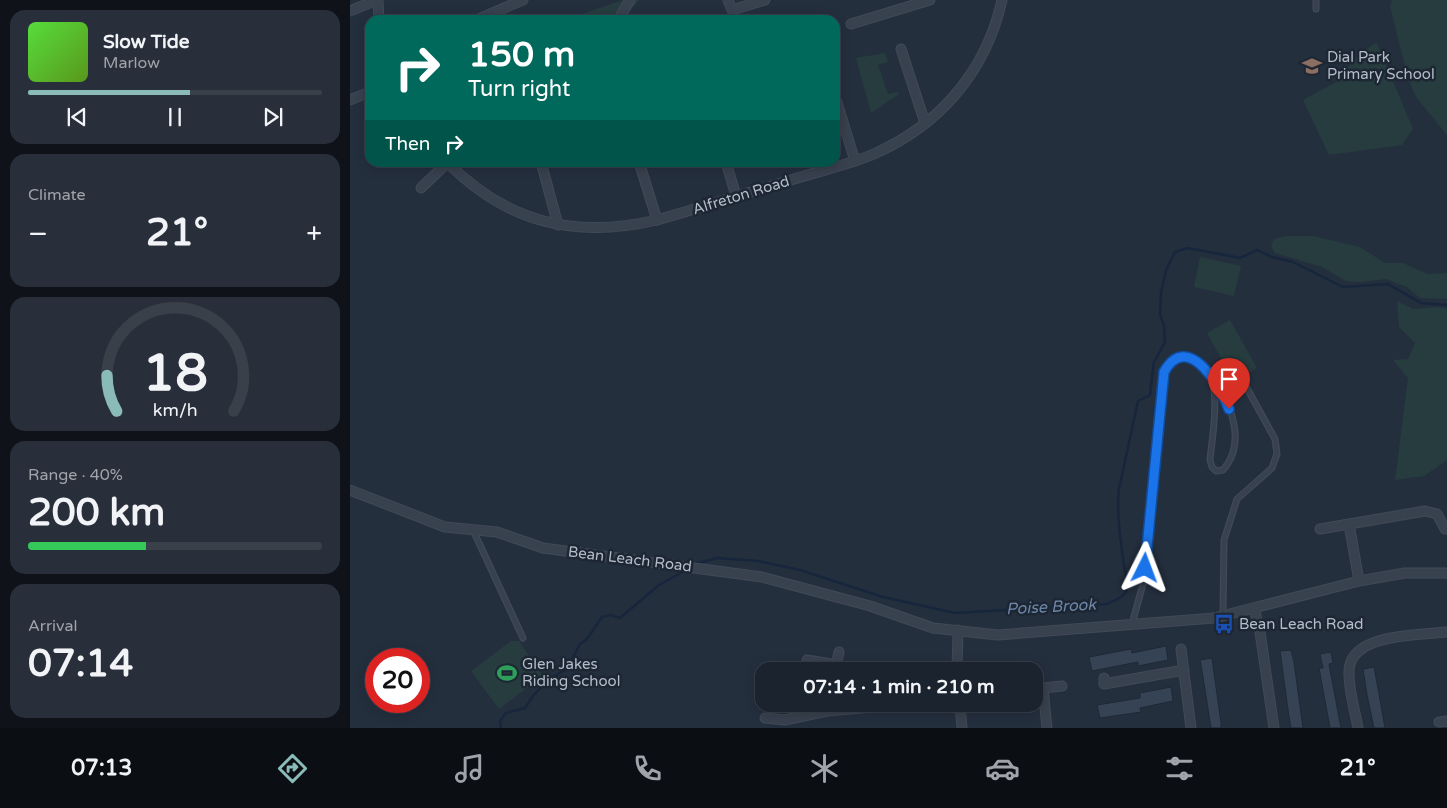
<!DOCTYPE html>
<meta charset="utf-8">
<style>
:root{--surface:#1b232e;--page:#282f3a;--text:#f1f3f6;--muted:#a0a4aa;--line:#39404a;--accent:#8bbbb9}
body{margin:0;font-family:"Varela Round",sans-serif;background:var(--page);color:var(--text);height:100vh;display:flex;flex-direction:column;font-size:19px;white-space:nowrap}
*{box-sizing:border-box;margin:0}
p{font-size:16px;color:var(--muted)}
.icon{flex:none;width:28px;height:28px;fill:none;stroke:currentColor;stroke-width:2;stroke-linecap:round;stroke-linejoin:round}
.map{position:relative;flex:1;overflow:hidden}
.drawer{display:flex;flex-direction:column;gap:10px;padding:10px;background:#0f1319;width:350px}
.drawer>*{flex:none}
.hud{position:absolute;left:15px;top:15px;width:475px;height:152px;border-radius:15px;box-shadow:0 2px 12px #0003,0 0 0 1px var(--line);background:#00695c;color:#fff;overflow:hidden}
.speed{position:absolute;left:15px;top:648px;display:flex;gap:10px;font-size:25px;font-weight:700;text-align:center}
.speed>*{display:grid;place-content:center;width:65px;height:65px;border-radius:50%;background:var(--surface);box-shadow:0 2px 12px #0003,0 0 0 1px var(--line);line-height:1}
.speed .limit{border:8px solid #d22;background:#fff;color:#111}
.pin{position:absolute;display:grid;place-items:center;width:42px;height:42px;color:#fff;margin:-51px -21px;border-radius:50% 50% 50% 0;rotate:-45deg;box-shadow:0 0 5px #0007}
.pin .icon{rotate:45deg}
.me{position:absolute;width:55px;margin:-28px;rotate:3deg;stroke-linejoin:round;filter:drop-shadow(0 0 4px #0008)}
.turn{display:flex;align-items:center;gap:18px;height:105px;padding:0 20px;font-size:22px}
.turn .icon{width:65px;height:65px;stroke-width:2.5}
.turn b{display:block;font-size:35px;line-height:42px}
.then{display:flex;align-items:center;height:48px;padding:0 20px;background:#0003;gap:10px;font-size:19px}
.big{font-size:38px;font-weight:700;line-height:1.1}
.drawer .tile{flex:1;display:flex;flex-direction:column;justify-content:center;gap:8px;min-width:0;padding:0 18px;border-radius:15px;background:var(--page)}
.drawer .dial{align-items:center;gap:0}
.dial svg{height:130px;overflow:visible;fill:none;stroke:var(--line);stroke-width:7;stroke-linecap:round;text-anchor:middle}
.dial text{fill:var(--text);stroke:none}
.song{display:flex;align-items:center;gap:15px}
.cover{width:60px;height:60px;border-radius:8px;background:linear-gradient(135deg,hsl(110 70% 55%),hsl(90 70% 35%))}
.played{height:5px;border-radius:2px;background:linear-gradient(90deg,var(--accent) 55%,var(--line) 55%)}
.keys{display:flex;justify-content:space-around;direction:ltr}
.heat{display:flex;justify-content:space-between;align-items:center;font-size:28px;direction:ltr}
.charge{height:8px;border-radius:4px;background:linear-gradient(90deg,#34c759 40%,var(--line) 0)}
.trip{position:absolute;left:405px;top:662px;width:288px;height:50px;border-radius:15px;background:var(--surface);box-shadow:0 2px 12px #0003,0 0 0 1px var(--line);font-weight:700;line-height:50px;text-align:center}
.tab-bar{display:flex;height:80px;justify-content:space-around;align-items:center;background:#0b0e12;color:var(--muted)}
.tab-bar .icon{width:35px;height:35px}
.tab-bar .on{color:var(--accent)}
.tab-bar b{font-size:22px;color:var(--text)}
main{display:flex;flex:1;min-height:0}
.map>svg:first-child{display:block}
.green{fill:#263c3f}
.lines{fill:none;stroke-linecap:round;stroke-linejoin:round}
.stream{stroke:#17263c;stroke-width:2.5}
.building{fill:#364354;stroke:#1f2835}
.lane-casing{stroke:#414a57;stroke-width:7}
.street-casing{stroke:#414a57;stroke-width:11}
.lane{stroke:#38414e;stroke-width:4.5}
.street{stroke:#38414e;stroke-width:9}
.route-casing{stroke:#114b97;stroke-width:12}
.route{stroke:#1a73e8;stroke-width:9}
.labels{text-anchor:middle;dominant-baseline:central;stroke-width:5;stroke-linejoin:round;paint-order:stroke}
.poi-label{font-size:15px;fill:#b4bcc9;stroke:#1d2633;text-anchor:start}
.street-label{font-size:15px;fill:#b4bcc9;stroke:#1d2633}
.water-label{font-size:16px;font-style:italic;fill:#6d86a8;stroke:#1d2633}
</style>
<main>
<section class="drawer">
<div class="tile">
<div class="song"><i class="cover"></i><div><b>Slow Tide</b><p>Marlow</p></div></div>
<div class="played"></div>
<div class="keys"><svg class="icon" aria-label="previous" viewBox="0 0 24 24"><path d="M18 5L8 12l10 7zM5 5v14"/></svg><svg class="icon" aria-label="pause" viewBox="0 0 24 24"><path d="M8 5v14M16 5v14"/></svg><svg class="icon" aria-label="next" viewBox="0 0 24 24"><path d="M6 5l10 7-10 7zM19 5v14"/></svg></div>
</div>
<div class="tile"><p>Climate</p>
<div class="heat"><a>−</a><b class="big">21°</b><a>+</a></div>
</div>
<div class="tile dial"><svg viewBox="0 0 100 80">
<path d="M14 69A42 42 0 1 1 86 69"/>
<path d="M14 69A42 42 0 0 1 8 47" stroke="#8bbbb9"/>
<text x="50" y="56" font-size="32" font-weight="700">18</text>
<text x="50" y="72" font-size="11">km/h</text>
</svg></div>
<div class="tile"><p>Range · 40%</p><b class="big">200 km</b><div class="charge"></div></div>
<div class="tile"><p>Arrival</p><b class="big">07:14</b></div>
</section>
<div class="map">
<svg width="1097" height="728" viewBox="0 0 1097 728">
<rect width="100%" height="100%" fill="#242f3e"/>
<g class="green">
<path d="M 273,0 L 289,0 C 284,9 274,11 268,20 L 239,20 L 235,13 Z"/>
<polygon points="1042,0 1097,0 1097,135 1066,97 1058,79 1040,6"/>
<path d="M 1027,43 L 1063,129 L 1052,145 L 979,155 L 953,100 L 990,80 C 995,67 1014,48 1027,43 Z"/>
<polygon points="535,53 538,62 528,65 538,94 547,92 549,94 521,113 506,58"/>
<polygon points="937,236 963,236 1010,247 1035,263 1053,263 1077,274 1097,273 1097,299 1070,298 1057,287 1036,279 1011,282 996,281 972,267 925,253 921,246 924,239"/>
<polygon points="850,257 891,266 884,296 844,287"/>
<polygon points="1047,301 1063,309 1088,307 1097,309 1097,460 1074,476 1045,480 1058,378 1043,360 1058,359 1065,343 1049,327"/>
<polygon points="880,320 907,368 884,381 857,333"/>
<polygon points="161,641 169,641 193,676 149,709 121,671"/>
</g>
<g class="lines">
<g class="stream">
<path d="M 345,564 L 367,558 L 408,561 L 450,570 L 533,597 L 605,613 L 757,604 C 763,601 773,598 776,592 C 780,582 775,575 774,566 C 771,541 766,514 769,489 L 788,401 L 800,395 L 804,362 L 815,342 L 814,326 L 810,314 L 811,293 L 816,270 L 825,252 L 838,248 L 890,258 L 907,250 L 922,257 L 943,262 L 993,287 L 1038,284 L 1071,303 L 1097,305"/>
<polyline points="151,728 150,721 156,713 175,708 183,696 199,679 217,669 230,644 237,639 252,617 261,615 270,618 309,585 336,570"/>
</g>
</g>
<g class="building">
<polygon points="816,646 818,660 788,666 788,662 742,671 739,657 781,649 782,653"/>
<polygon points="941,650 944,662 953,728 941,728 939,717 930,651"/>
<polygon points="981,652 983,663 979,664 991,728 980,728 969,668 973,668 970,654"/>
<polygon points="862,658 871,723 871,728 861,728 852,671 850,660"/>
<polygon points="1024,667 1029,694 1035,728 1024,728 1017,695 1013,669"/>
<polygon points="821,687 823,701 790,708 791,712 750,718 747,705 790,698 790,693"/>
</g>
<g class="lines">
<defs>
<g id="lane">
<polyline points="966,9 966,0"/>
<polyline points="123,530 173,638"/>
<polyline points="873,615 874,540 887,499 922,468 927,454 925,439 893,381"/>
<path d="M 782,624 L 793,584 L 814,372 C 820,362 827,357 839,358 C 878,363 862,434 860,460 L 862,467 L 866,471 L 873,470 C 895,445 884,408 865,384"/>
</g>
<g id="street">
<polyline points="28,0 29,20"/>
<polyline points="378,0 382,10 415,0"/>
<polyline points="0,11 27,0"/>
<polyline points="126,20 173,0"/>
<polyline points="268,20 280,0"/>
<polyline points="501,24 580,0"/>
<polyline points="551,49 575,123"/>
<polyline points="485,96 505,161"/>
<polyline points="0,100 20,92"/>
<path d="M 97,162 C 157,223 225,239 307,220 C 352,207 397,193 441,180 C 469,171 498,165 524,154 C 591,124 636,71 652,0"/>
<polyline points="191,162 208,225"/>
<polyline points="289,162 307,220"/>
<polyline points="376,162 386,196"/>
<polyline points="71,188 97,163"/>
<polyline points="0,490 95,527 147,532 193,548 412,577 520,606 583,628 648,635 864,618 1009,581 1055,573 1097,573"/>
<polyline points="999,524 1009,581"/>
<polyline points="970,529 1075,511 1087,514 1095,529"/>
<polyline points="904,608 910,632 924,728"/>
<polyline points="831,649 841,728"/>
<polyline points="457,660 487,665"/>
<polyline points="485,671 489,652"/>
<polyline points="607,671 608,630"/>
<polyline points="754,678 754,684 834,670"/>
<polyline points="693,688 697,728"/>
<polyline points="684,689 712,686"/>
<polyline points="610,704 612,728"/>
<polyline points="415,718 435,720 477,711 557,704"/>
<polyline points="1089,722 1097,721"/>
<path d="M 1008,728 C 1005,710 998,689 999,671 C 1000,633 1070,635 1097,632"/>
</g>
</defs>
<use href="#lane" class="lane-casing"/>
<use href="#street" class="street-casing"/>
<use href="#lane" class="lane"/>
<use href="#street" class="street"/>
</g>
<g class="lines">
<defs>
<path id="route" d="M 795,568 L 814,372 C 838,330 870,386 879,409"/>
</defs>
<use href="#route" class="route-casing"/>
<use href="#route" class="route"/>
</g>
<defs>
<symbol id="school-bare" viewBox="-9 -9 18 18"><path d="M0-5L7-2L0 1L-7-2ZM-4 1L0 2.5L4 1V4Q0 6-4 4Z" fill="#8d6e63" stroke="#1d2633" stroke-width="2.5" paint-order="stroke"/></symbol>
<symbol id="bus-bare" viewBox="-9 -9 18 18"><path d="M-5-6H5V4H4V6H2V4H-2V6H-4V4H-5ZM-3.5-4V0h7V-4ZM-3.5 1.2v1.5H-2V1.2ZM2 1.2v1.5H3.5V1.2Z" fill="#1a4fb4" stroke="#1d2633" stroke-width="2.5" paint-order="stroke"/></symbol>
<symbol id="stadium-bare" viewBox="-9 -9 18 18"><path d="M0-5a6.5 5 0 1 0 0 10a6.5 5 0 1 0 0-10ZM-3.5-1.8h7v3.6h-7Z" fill="#2e9e5b" stroke="#1d2633" stroke-width="2.5" paint-order="stroke"/></symbol>
</defs>
<g fill-rule="evenodd">
<use href="#school-bare" x="948" y="52" width="28" height="28"/>
<use href="#bus-bare" x="860" y="610" width="28" height="28"/>
<use href="#stadium-bare" x="143" y="659" width="28" height="28"/>
</g>
<g class="labels">
<g class="poi-label">
<text x="977" y="57">Dial Park<tspan x="977" dy="17">Primary School</tspan></text>
<text x="889" y="624">Bean Leach Road</text>
<text x="172" y="664">Glen Jakes<tspan x="172" dy="17">Riding School</tspan></text>
</g>
<g class="street-label">
<text transform="translate(391 195) rotate(-17)">Alfreton Road</text>
<text transform="translate(280 559) rotate(7)">Bean Leach Road</text>
</g>
<g class="water-label">
<text transform="translate(701 607) rotate(-3)">Poise Brook</text>
</g>
</g>
</svg>
<div class="speed"><div class="limit">20</div></div>
<div class="pin" style="left:879px;top:409px;background:#d93025"><svg class="icon" aria-label="arrive" viewBox="0 0 24 24"><path d="M6 21V4h12l-3 4 3 4H6"/></svg></div>
<svg class="me" style="left:795px;top:568px" viewBox="-20 -20 40 40"><path d="M0-17L14 15 0 8-14 15z" fill="#1a73e8" stroke="#fff" stroke-width="4"/></svg>
<div class="trip">07:14 · 1 min · 210 m</div>
<div class="hud">
<div class="turn"><svg class="icon" aria-label="right" viewBox="0 0 24 24"><path d="M7 20v-9h11M14 6l5 5-5 5"/></svg><div><b>150 m</b>Turn right</div></div>
<div class="then">Then<svg class="icon" aria-label="right" viewBox="0 0 24 24"><path d="M7 20v-9h11M14 6l5 5-5 5"/></svg></div>
</div>
</div>
</main>
<nav class="tab-bar">
<b>07:13</b>
<svg class="icon on" aria-label="directions" viewBox="0 0 24 24"><path d="M12 3l9 9-9 9-9-9zM9 14v-3h6M13 9l2 2-2 2"/></svg>
<svg class="icon" aria-label="music" viewBox="0 0 24 24"><path d="M9 18V5l10-2v13"/><circle cx="6" cy="18" r="3"/><circle cx="16" cy="16" r="3"/></svg>
<svg class="icon" aria-label="phone" viewBox="0 0 24 24"><path d="M5 4h4l2 5-3 2q2 4 5 5l2-3 5 2v4C11 20 4 13 5 4z"/></svg>
<svg class="icon" aria-label="climate" viewBox="0 0 24 24"><path d="M12 3v18M4 7l16 10M4 17L20 7"/></svg>
<svg class="icon" aria-label="car" viewBox="0 0 24 24"><path d="M5 17H2v-5l4-1 3-4h7l3 4 3 1v5h-3M9 17h6M6 11h13"/><circle cx="7" cy="17" r="2"/><circle cx="17" cy="17" r="2"/></svg>
<svg class="icon" aria-label="filters" viewBox="0 0 24 24"><path d="M4 7h16M4 17h16"/><circle cx="9" cy="7" r="2"/><circle cx="15" cy="17" r="2"/></svg>
<b>21°</b>
</nav>
